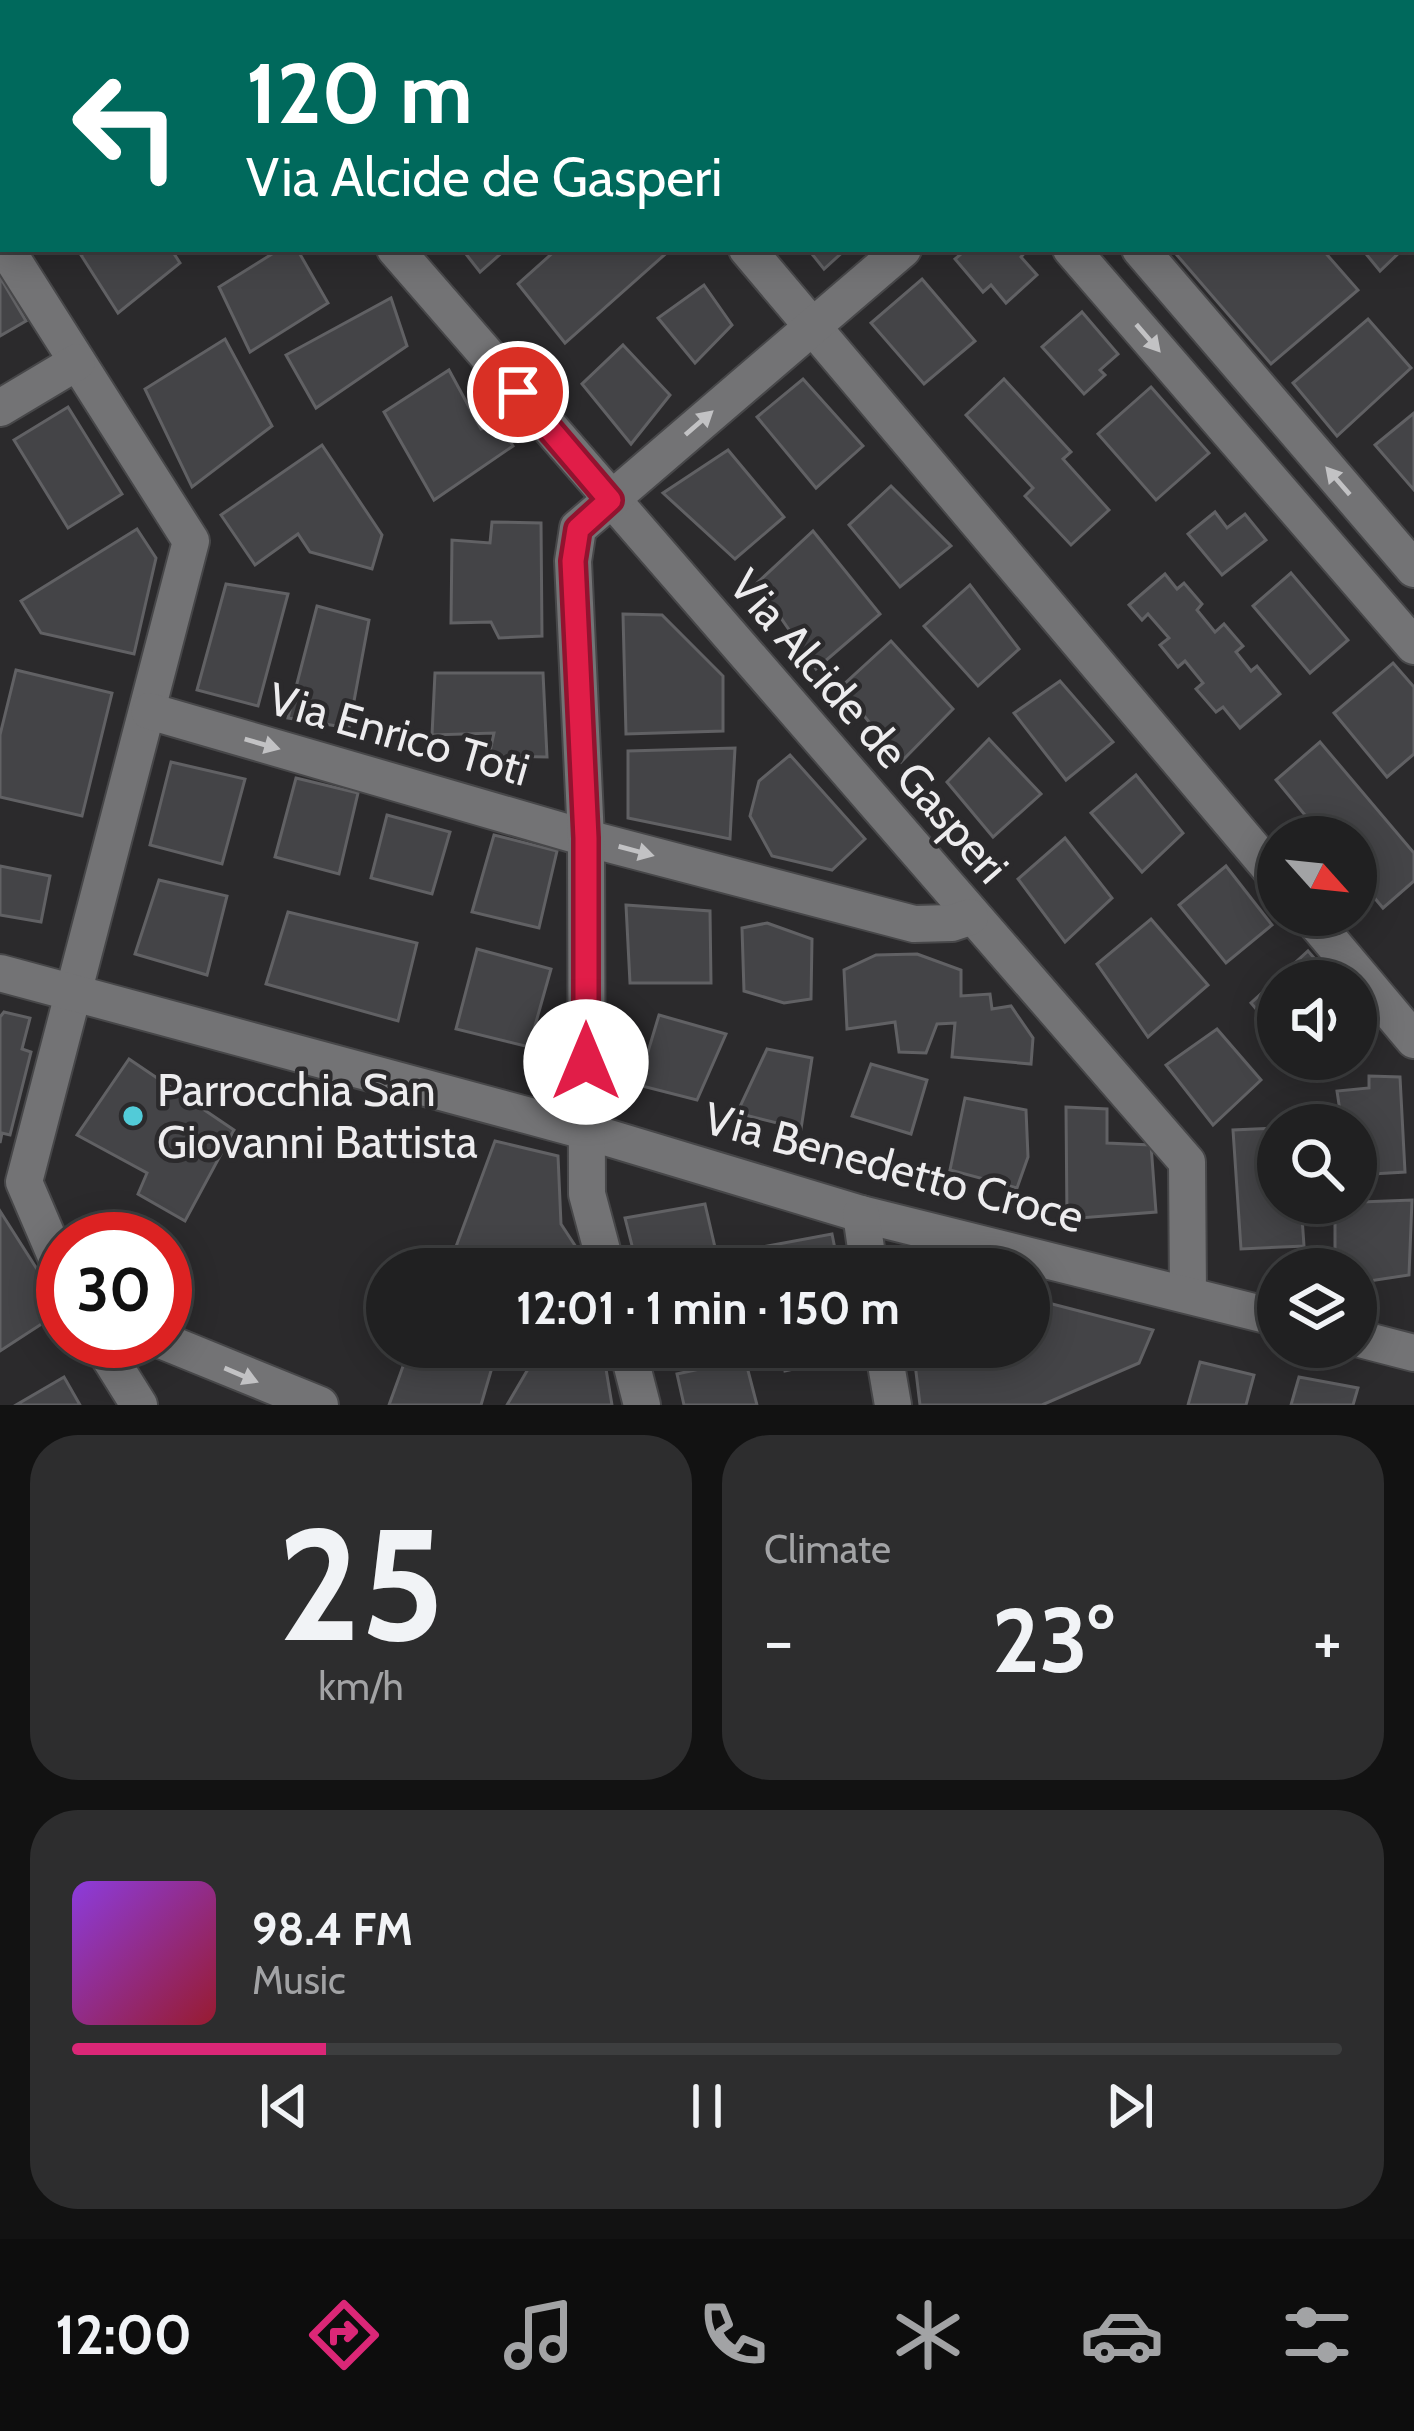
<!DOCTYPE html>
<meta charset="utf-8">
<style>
:root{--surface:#202021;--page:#2d2d2e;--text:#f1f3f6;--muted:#a2a3a5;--line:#3d3e3f;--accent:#db2777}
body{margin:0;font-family:Cabin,sans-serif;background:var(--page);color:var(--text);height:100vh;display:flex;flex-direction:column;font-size:45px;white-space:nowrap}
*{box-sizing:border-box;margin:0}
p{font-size:39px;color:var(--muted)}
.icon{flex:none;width:66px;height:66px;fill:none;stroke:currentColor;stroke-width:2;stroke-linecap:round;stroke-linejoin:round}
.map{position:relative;height:1405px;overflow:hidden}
.panel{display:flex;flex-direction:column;gap:30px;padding:30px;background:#121212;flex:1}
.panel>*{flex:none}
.top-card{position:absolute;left:0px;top:0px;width:1416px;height:252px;box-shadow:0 6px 30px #0003,0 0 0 3px var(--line);background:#00695c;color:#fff;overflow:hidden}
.needle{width:78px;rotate:117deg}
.buttons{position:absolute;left:1257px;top:816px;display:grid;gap:24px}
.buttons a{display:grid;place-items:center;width:120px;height:120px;border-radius:50%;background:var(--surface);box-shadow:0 6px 30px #0003,0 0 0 3px var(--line);font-size:60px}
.speed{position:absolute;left:36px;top:1212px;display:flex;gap:24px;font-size:60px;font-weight:700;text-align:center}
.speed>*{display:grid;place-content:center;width:156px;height:156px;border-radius:50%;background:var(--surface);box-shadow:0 6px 30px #0003,0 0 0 3px var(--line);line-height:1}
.speed .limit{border:18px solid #d22;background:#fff;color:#111}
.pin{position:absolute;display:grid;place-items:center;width:102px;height:102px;color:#fff;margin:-51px;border:6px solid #fff;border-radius:50%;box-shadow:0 3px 12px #0007}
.me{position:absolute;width:132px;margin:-66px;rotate:0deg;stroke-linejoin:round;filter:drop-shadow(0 0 9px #0008)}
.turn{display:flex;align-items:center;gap:42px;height:252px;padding:0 48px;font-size:54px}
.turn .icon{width:156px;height:156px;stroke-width:2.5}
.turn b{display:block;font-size:84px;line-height:102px}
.big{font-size:90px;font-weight:800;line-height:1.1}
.panel .widget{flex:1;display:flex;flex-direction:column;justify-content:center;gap:18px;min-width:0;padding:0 42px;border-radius:48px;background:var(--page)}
.panel .dial{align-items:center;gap:0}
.dial b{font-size:156px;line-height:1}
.song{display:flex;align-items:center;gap:36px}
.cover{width:144px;height:144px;border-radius:18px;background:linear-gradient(135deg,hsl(270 70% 55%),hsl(350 70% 35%))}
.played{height:12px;border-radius:6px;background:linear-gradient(90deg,var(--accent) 20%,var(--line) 20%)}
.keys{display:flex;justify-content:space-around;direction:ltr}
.heat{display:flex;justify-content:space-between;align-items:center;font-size:66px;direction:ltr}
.panel .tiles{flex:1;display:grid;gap:30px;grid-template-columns:1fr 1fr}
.widget:last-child{grid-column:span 2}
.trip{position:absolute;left:366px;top:1248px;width:684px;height:120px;border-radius:60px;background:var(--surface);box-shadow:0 6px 30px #0003,0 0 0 3px var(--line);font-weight:800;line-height:120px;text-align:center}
.tabs{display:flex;height:192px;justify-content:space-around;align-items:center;background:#0d0d0d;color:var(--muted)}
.tabs .icon{width:84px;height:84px}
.tabs .current{color:var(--accent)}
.tabs b{font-size:54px;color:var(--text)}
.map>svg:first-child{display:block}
.building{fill:#444447;stroke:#616164;stroke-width:3}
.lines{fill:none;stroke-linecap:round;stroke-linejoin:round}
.street-casing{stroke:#474749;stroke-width:40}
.path{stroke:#686769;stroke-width:6;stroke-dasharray:6 9;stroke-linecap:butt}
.street{stroke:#737375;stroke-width:36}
.oneway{fill:#c2c2c4}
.route-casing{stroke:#92132f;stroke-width:30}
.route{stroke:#e11d48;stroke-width:21}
.poi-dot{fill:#52cbd8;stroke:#2b2a2c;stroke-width:4.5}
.labels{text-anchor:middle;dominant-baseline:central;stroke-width:9;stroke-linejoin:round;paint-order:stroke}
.street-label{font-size:45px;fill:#edecee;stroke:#2b2a2c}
.poi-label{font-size:45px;fill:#edecee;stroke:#2b2a2c;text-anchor:start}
</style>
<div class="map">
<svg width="1414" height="1405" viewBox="0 0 1414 1405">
<rect width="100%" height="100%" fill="#2b2a2c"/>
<g class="building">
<polygon points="586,0 675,0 677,3 589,3"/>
<polygon points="92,249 171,249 180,263 118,313 81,255"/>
<polygon points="280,249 297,249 328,303 250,352 219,287"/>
<polygon points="462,249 506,249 480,272"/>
<polygon points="557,249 671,249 565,343 518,284"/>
<polygon points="808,249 846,249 824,269"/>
<polygon points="967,249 1028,249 1021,257 1037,275 1006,303 991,285 983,292 955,259"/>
<polygon points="1183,249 1322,249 1358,290 1271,364 1176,254"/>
<polygon points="1362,249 1403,249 1380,271"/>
<polygon points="0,277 26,321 0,336"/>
<polygon points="922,279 975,341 924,384 871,323"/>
<polygon points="704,285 732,325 695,363 658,318"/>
<polygon points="391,298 407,346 316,408 286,355"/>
<polygon points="1082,312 1118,354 1100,370 1105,375 1084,394 1042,347"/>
<polygon points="1368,319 1411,368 1337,436 1293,383"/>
<polygon points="225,339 272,426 192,487 145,389"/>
<polygon points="623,345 670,395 631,444 582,384"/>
<polygon points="449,370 481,429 499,424 513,446 434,500 384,412"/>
<polygon points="803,379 863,446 816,488 757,417"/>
<polygon points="1004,379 1071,452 1063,459 1109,510 1071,545 1025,496 1033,488 966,415"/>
<polygon points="1151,387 1209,453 1156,500 1098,434"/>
<polygon points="68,407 122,494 68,528 14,440"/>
<polygon points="1414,413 1414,490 1375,445"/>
<polygon points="322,445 382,535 372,569 310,552 298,534 255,565 221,515"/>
<polygon points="728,450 784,517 735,559 663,493"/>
<polygon points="891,486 951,546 900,587 849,525"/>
<polygon points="1215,512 1227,528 1245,514 1266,540 1222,575 1188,534"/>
<polygon points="492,522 541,523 542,636 499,638 491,622 451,623 452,540 490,543"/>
<polygon points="137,529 156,558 134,654 41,633 21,601"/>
<polygon points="813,531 880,614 816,669 757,583"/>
<polygon points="1291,573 1348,640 1310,673 1253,606"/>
<polygon points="1165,574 1177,589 1184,583 1202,604 1197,610 1215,632 1224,624 1243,646 1236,652 1251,671 1257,666 1280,694 1240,728 1223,707 1216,712 1196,689 1203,683 1185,661 1178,667 1160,645 1169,638 1148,614 1142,620 1129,605"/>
<polygon points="226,584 288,594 258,706 197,690"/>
<polygon points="970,585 1019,649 978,686 924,626"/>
<polygon points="317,606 369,620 349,728 288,718"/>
<polygon points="623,614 662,615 723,676 723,731 626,734"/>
<polygon points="891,641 953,709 901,762 841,687"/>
<polygon points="1393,663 1414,687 1414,754 1387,777 1334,713"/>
<polygon points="16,670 112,693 82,816 0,797 0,735"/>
<polygon points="435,673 543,673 547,757 489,756 494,733 432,735"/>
<polygon points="1060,681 1113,742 1066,780 1014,713"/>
<polygon points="989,739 1041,794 993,837 947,782"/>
<polygon points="1320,742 1414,853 1414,881 1383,908 1356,876 1356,837 1323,837 1276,780"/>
<polygon points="735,748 730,839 628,818 628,751"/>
<polygon points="790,755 865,839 832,870 772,856 750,816 759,781"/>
<polygon points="171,762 245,779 222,864 150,845"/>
<polygon points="1136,775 1183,833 1142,872 1091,813"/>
<polygon points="296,778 358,793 339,874 275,857"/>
<polygon points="387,815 450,832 432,894 371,878"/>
<polygon points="494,835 557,851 539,928 472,912"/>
<polygon points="1065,838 1112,898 1065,942 1018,879"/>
<polygon points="0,866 50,876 41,922 0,915"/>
<polygon points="1226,866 1272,925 1226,963 1179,905"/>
<polygon points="159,880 227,896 207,975 135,954"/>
<polygon points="626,905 710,911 711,983 630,983"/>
<polygon points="288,912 417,943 398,1021 266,984"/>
<polygon points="1151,919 1208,985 1148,1037 1097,964"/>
<polygon points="767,923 812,939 811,999 784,1003 744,991 742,928"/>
<polygon points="477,949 551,969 529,1047 456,1029"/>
<polygon points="1308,951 1334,981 1278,981 1278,1035 1251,1003"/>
<polygon points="917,954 961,970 961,996 990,994 992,1009 1011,1006 1033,1038 1031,1064 952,1057 955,1023 937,1024 926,1053 899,1052 895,1022 847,1029 844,970 876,955"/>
<polygon points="4,1012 30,1018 22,1049 31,1052 10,1135 2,1133 0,1143 0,1017"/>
<polygon points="659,1015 726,1034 697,1100 638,1085"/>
<polygon points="1217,1029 1261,1080 1213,1125 1166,1065"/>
<polygon points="767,1049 812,1058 801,1129 737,1113"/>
<polygon points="129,1059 234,1130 185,1221 138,1194 147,1173 77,1135"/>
<polygon points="871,1064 927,1080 911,1134 852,1116"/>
<polygon points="1369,1076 1400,1077 1405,1172 1356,1175 1356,1125 1319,1125 1318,1112 1340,1111 1337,1091 1369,1088"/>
<polygon points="965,1098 1026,1110 1028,1157 1017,1188 950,1170"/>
<polygon points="1066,1107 1107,1109 1107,1143 1151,1145 1156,1212 1067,1219"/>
<polygon points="1278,1128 1278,1203 1301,1203 1304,1246 1241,1249 1233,1130"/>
<polygon points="495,1141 558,1156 561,1224 578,1250 572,1269 512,1269 454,1252"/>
<polygon points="1412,1200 1409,1275 1356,1283 1356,1269 1335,1269 1335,1203"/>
<polygon points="705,1204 720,1269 638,1269 625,1218"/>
<polygon points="0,1211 63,1310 0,1351"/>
<polygon points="832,1234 839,1269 766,1269 762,1247"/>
<polygon points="1029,1298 1153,1330 1139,1363 1042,1405 920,1405 913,1347 1029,1347"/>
<polygon points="410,1347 498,1347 481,1405 389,1405"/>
<polygon points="541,1347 594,1347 603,1351 612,1405 507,1405"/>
<polygon points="781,1347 855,1347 857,1355 785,1371"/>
<polygon points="745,1359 757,1405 684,1405 677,1374"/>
<polygon points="1200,1362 1254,1375 1246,1405 1188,1405"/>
<polygon points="64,1377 80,1405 16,1405"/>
<polygon points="1299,1377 1358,1388 1353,1405 1291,1405"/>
</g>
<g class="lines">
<defs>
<g id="street">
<polyline points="531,0 533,3"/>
<polyline points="857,0 859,3"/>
<polyline points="926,0 928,3"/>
<polyline points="1311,0 1314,3"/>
<polyline points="177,3 181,0"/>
<polyline points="1190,3 1194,0"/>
<polyline points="1413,117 1414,119"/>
<polyline points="0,119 3,117"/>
<polyline points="6,249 191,541 24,1182 63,1273"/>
<polyline points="395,249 1187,1162 1188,1294"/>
<polyline points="747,249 1278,878"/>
<polyline points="1071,249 1414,646"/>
<polyline points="1140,249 1414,569"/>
<polyline points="0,408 77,362"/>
<polyline points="149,711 586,838 914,924 952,923 970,917"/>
<polyline points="1309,915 1414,1040"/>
<polyline points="0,973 589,1132 861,1214 1278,1318"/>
<polyline points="861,1214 869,1269"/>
<polyline points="607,1269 587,1194 586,838 573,561 578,528 903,249"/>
<polyline points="1356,1338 1414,1353"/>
<polyline points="99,1341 139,1405"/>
<polyline points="163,1341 320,1405"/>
<polyline points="627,1347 642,1405"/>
<polyline points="883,1347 893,1405"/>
</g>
</defs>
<use href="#street" class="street-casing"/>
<polyline class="path" points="132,3 136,0"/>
<use href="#street" class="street"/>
</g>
<defs><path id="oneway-solid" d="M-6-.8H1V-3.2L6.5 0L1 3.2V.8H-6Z" transform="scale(3)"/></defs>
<g class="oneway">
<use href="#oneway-solid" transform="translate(1148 338) rotate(49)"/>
<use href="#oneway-solid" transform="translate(699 423) rotate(-41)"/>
<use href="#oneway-solid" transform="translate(1338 481) rotate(-131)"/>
<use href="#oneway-solid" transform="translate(262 744) rotate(16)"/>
<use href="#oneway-solid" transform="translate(636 851) rotate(15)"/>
<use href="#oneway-solid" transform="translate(241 1375) rotate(23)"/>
</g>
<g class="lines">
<defs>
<polyline id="route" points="518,392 610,500 578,529 573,561 586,838 586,1062"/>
</defs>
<use href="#route" class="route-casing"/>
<use href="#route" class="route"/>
</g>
<circle class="poi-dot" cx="133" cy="1116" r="12"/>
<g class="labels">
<g class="street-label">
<text transform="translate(869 726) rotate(49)">Via Alcide de Gasperi</text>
<text transform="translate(399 734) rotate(16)">Via Enrico Toti</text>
<text transform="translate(894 1167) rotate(15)">Via Benedetto Croce</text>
</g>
<g class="poi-label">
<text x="157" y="1090">Parrocchia San<tspan x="157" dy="52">Giovanni Battista</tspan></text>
</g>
</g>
</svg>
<div class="buttons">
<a><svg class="needle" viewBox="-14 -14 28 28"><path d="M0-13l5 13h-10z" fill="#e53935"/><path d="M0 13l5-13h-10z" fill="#a2a3a5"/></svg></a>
<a><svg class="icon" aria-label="sound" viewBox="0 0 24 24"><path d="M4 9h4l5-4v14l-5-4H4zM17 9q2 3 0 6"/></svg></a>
<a><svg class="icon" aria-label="search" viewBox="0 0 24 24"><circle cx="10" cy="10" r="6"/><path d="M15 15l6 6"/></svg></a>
<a><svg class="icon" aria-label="layers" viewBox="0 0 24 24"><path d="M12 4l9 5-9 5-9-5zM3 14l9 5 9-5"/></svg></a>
</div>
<div class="speed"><div class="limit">30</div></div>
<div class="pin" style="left:518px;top:392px;background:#d93025"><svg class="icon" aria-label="arrive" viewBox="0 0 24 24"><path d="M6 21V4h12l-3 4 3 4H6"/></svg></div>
<svg class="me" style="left:586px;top:1062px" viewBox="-20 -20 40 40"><circle r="19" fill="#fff"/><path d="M0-13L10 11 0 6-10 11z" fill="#e11d48"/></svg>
<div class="trip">12:01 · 1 min · 150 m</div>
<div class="top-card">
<div class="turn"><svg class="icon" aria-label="left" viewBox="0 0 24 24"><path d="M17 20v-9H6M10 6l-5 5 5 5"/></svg><div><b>120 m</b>Via Alcide de Gasperi</div></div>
</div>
</div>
<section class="panel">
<div class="tiles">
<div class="widget dial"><b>25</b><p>km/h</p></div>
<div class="widget"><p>Climate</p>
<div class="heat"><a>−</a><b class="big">23°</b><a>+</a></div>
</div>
<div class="widget">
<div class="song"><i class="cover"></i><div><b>98.4 FM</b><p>Music</p></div></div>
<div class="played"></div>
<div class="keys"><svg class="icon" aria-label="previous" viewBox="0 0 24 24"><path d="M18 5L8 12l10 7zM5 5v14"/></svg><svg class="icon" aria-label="pause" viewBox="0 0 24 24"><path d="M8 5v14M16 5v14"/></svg><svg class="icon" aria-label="next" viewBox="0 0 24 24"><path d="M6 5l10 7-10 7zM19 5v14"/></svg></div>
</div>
</div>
</section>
<nav class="tabs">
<b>12:00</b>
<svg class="icon current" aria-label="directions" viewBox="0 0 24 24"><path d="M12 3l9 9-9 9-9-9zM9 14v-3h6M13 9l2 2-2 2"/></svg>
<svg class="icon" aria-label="music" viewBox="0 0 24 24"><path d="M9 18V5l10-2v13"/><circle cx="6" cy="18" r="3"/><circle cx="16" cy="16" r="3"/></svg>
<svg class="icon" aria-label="phone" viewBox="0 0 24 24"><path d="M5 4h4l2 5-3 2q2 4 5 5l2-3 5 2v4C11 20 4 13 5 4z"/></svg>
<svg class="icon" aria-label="climate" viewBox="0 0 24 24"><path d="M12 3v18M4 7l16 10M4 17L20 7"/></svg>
<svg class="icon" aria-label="car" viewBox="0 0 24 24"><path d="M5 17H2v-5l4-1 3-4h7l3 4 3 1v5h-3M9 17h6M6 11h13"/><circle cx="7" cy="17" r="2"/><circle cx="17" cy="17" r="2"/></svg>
<svg class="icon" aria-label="filters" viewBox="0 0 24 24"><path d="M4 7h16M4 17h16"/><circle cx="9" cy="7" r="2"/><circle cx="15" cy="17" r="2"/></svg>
</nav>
